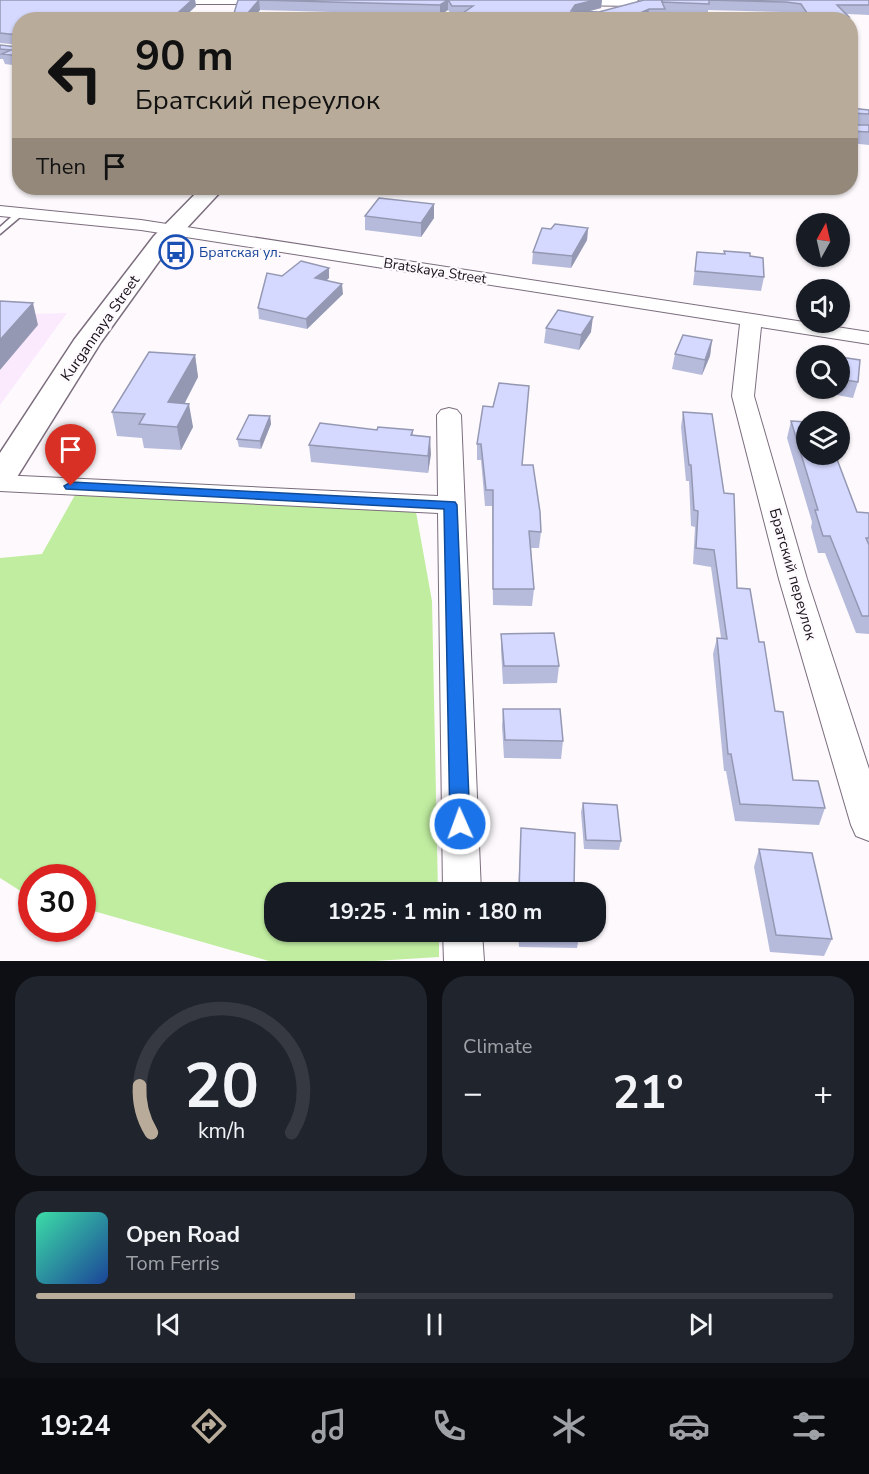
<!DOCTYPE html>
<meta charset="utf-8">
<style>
:root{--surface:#171b24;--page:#20242c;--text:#f1f3f6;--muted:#9ea1a6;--line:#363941;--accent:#b8ab99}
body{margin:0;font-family:"Nunito Sans",sans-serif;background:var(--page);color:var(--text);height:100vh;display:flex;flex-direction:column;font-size:22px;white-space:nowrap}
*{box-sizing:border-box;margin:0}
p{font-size:20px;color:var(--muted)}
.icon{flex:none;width:33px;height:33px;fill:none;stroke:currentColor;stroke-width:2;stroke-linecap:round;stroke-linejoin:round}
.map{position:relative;height:961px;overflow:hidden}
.side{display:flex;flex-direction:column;gap:15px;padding:15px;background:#0d0f14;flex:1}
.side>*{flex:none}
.guide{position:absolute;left:12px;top:12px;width:846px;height:183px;border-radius:24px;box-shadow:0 2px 4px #0004;background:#b8ab99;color:#111;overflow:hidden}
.needle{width:39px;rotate:8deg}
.tools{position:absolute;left:796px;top:213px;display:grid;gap:12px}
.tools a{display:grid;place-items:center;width:54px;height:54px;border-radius:50%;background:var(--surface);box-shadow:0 2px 4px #0004;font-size:30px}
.speed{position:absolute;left:18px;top:864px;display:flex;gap:12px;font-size:30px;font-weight:700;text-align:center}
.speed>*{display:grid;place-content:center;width:78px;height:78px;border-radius:50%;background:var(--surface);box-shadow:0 2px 4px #0004;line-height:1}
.speed .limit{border:9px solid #d22;background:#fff;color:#111}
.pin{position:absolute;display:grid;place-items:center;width:51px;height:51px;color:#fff;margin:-62px -26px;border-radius:50% 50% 50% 0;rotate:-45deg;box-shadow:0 0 6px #0007}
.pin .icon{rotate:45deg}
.me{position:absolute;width:66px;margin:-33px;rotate:358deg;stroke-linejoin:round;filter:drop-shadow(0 0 4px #0008)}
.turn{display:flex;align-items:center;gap:21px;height:126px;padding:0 24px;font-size:27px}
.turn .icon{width:78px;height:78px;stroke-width:2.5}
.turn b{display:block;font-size:42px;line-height:51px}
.then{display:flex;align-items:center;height:57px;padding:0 24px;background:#0003;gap:12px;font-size:22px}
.big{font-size:45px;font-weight:700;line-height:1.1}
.side .tile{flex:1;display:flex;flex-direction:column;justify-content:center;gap:9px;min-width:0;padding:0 21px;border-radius:24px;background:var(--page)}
.side .dial{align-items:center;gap:0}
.dial svg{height:156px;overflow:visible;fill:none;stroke:var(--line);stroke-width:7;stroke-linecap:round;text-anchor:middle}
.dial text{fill:var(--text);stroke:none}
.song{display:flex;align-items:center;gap:18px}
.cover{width:72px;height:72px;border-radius:9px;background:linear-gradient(135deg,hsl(160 70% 55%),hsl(220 70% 35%))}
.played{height:6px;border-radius:3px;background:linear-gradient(90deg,var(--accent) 40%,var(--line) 40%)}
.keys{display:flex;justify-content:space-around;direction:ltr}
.heat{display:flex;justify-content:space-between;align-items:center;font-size:33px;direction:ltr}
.side .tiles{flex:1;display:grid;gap:15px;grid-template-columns:1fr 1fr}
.tile:last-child{grid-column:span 2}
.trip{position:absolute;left:264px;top:882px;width:342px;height:60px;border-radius:24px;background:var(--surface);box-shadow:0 2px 4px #0004;font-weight:700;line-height:60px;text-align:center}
.menu{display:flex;height:96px;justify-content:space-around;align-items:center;background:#090b0e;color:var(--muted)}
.menu .icon{width:42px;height:42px}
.menu .current{color:var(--accent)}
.menu b{font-size:27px;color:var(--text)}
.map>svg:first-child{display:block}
.built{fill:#fbeafe}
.green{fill:#c0eda0}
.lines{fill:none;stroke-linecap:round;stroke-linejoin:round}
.lane-casing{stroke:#7b6d7d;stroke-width:3}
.street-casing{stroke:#7b6d7d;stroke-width:2}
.primary-casing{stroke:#7b6d7d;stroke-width:3}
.lane{fill:#fff;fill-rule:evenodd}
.street{fill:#fff;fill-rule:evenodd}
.primary{fill:#fff;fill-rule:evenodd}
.wall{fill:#b7bbdb}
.shaded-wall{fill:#9598b2}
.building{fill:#d5d9ff;stroke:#9598b2;stroke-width:1.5}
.route{fill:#1a73e8;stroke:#114b97;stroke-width:1.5}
.labels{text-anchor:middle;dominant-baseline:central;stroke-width:4.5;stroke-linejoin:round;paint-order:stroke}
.far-transit-label{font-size:14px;fill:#164399;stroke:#fdf9fd;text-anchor:start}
.far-street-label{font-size:14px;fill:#171118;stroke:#fdf9fd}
.street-label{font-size:15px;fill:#171118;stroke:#fdf9fd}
</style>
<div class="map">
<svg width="869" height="961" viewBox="0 0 869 961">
<rect width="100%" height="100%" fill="#fdf9fd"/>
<polygon class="built" points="67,313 0,405 0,315"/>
<polygon class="green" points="75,495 416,512 432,601 438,892 274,892 274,932 439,932 439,957 375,961 269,961 83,908 82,878 32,878 31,894 19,890 0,878 0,558 42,554"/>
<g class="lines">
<defs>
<polygon id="lane" points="19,210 26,212 0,234 0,227"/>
<g id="street">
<polygon points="154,0 278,0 278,1 273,4 159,4 155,3"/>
<polygon points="562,0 637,0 641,3 636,6 566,5 562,4"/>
<polygon points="0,206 141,220 869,332 869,344 761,327 754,396 807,579 869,769 869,841 856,836 851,825 779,579 732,396 740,324 141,230 0,216"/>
<polygon points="449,408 457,410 461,415 481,892 443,892 438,513 0,491 0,475 438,496 437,415 441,410"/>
<polygon points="443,932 482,932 484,961 444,961"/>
</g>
<polygon id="primary" points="201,188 224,188 170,246 101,342 12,485 0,488 0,453 74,340 154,236"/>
</defs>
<use href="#lane" class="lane-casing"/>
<use href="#street" class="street-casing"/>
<use href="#primary" class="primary-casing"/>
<use href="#lane" class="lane"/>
<use href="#street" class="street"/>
<use href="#primary" class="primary"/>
</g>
<g class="wall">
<polygon points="0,0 195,0 196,6 181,20 20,20 20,45 0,43"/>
<polygon points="238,0 602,0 601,8 586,12 599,12 662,1 869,0 869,15 847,14 849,17 848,20 803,20 799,13 784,12 708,10 708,14 665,12 664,19 648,18 645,20 453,20 459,16 452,15 448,10 440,15 260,10 251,20 232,20"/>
<polygon points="0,45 18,47 20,46 20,66 5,64 3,59 0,59"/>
<polygon points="850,108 869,110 869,145 850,143"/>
<polygon points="365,216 434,218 421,237 365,230"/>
<polygon points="588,228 587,240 571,268 532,264 533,252 551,229"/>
<polygon points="724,251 750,256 764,277 761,291 693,285 697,252 724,254"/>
<polygon points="282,276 329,278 326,281 343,294 307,329 259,319 258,308"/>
<polygon points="546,328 591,332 579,350 544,343"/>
<polygon points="712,340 710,356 702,375 672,369 675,354"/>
<polygon points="195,355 198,377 185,403 193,427 181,450 144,448 142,438 117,436 112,412"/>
<polygon points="840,357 858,382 853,398 826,393 827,388 840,388"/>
<polygon points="528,401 522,465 541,532 539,548 531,548 534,589 532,606 493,605 492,506 485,506 481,460 477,460 477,444 493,407"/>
<polygon points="683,412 737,588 759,642 775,711 793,780 825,808 819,825 735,821 726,771 724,771 713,654 717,638 721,638 711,567 693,564 695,527 691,526 689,481 686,481 681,427"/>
<polygon points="270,416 271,424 261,449 239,447 237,439"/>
<polygon points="791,421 857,512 869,513 869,634 856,633 825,553 818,553 811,527 812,522 787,438"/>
<polygon points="377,430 413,430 413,435 431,454 428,473 311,462 309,445"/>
<polygon points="501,634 559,666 557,683 503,684 501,651"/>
<polygon points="503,709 563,741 561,759 504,758 502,726"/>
<polygon points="583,803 621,841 619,850 584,849 581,812"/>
<polygon points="521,828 574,888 577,892 518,892"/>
<polygon points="759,849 832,939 824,956 770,952 754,867"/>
<polygon points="518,932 580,932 577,948 519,947"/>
</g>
<g class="shaded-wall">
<polygon points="192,0 195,0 196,6 181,20 170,20"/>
<polygon points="259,0 260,10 251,20 242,20"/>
<polygon points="448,0 448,10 440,15 440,5"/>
<polygon points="595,0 602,0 601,8 574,15 571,11 575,5"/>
<polygon points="649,9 648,18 645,20 627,20"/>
<polygon points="434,204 434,218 421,237 421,223"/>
<polygon points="588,228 587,240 571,268 572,256"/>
<polygon points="329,268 329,278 316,289 315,278"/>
<polygon points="342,284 343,294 307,329 306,319"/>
<polygon points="33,303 38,325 0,370 0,340"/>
<polygon points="593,317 591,332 579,350 581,335"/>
<polygon points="712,340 710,356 702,375 705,360"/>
<polygon points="195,355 198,377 173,425 168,402"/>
<polygon points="189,404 193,427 181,450 177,427"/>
<polygon points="270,416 271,424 261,449 260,441"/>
<polygon points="430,437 431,454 428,473 428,456"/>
</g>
<g class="building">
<polygon points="0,0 192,0 170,20 20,20 20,37 18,35 0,33"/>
<polygon points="238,0 595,0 575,5 571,11 599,12 644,0 661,0 662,1 663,0 869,0 869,5 837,5 849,17 809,16 801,4 786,2 709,0 709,4 662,2 665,9 649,9 627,19 614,17 607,20 453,20 473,6 452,6 448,0 440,5 259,0 242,20 232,20"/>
<polygon points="0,45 18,47 20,46 20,56 2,54 11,50 0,49"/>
<polygon points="850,108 869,110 869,114 851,113 851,125 869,125 869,132 850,131"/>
<polygon points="379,198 434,204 421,223 365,216"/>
<polygon points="555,224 588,228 572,256 533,252 542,228 551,229"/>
<polygon points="724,251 750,253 750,256 763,258 764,277 695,271 697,252 725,254"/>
<polygon points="301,261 329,268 315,278 342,284 306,319 258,308 267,273 282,276"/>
<polygon points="0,301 33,303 0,340"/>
<polygon points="558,310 593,317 581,335 546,328"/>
<polygon points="683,335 712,340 705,360 675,354"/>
<polygon points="149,352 195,355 168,402 189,404 177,427 139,424 145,414 112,412"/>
<polygon points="840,357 860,360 858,382 840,379"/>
<polygon points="499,383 529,386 522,465 533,465 540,512 541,532 529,531 534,589 493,589 493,490 486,490 481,444 477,444 483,406 493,407"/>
<polygon points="683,412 712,414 724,493 734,494 737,588 750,589 759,642 764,642 775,711 783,712 793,780 818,781 825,808 740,804 731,754 728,754 717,638 727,639 714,550 696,548 698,511 694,510 691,465 689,465"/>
<polygon points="249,415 270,416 260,441 237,439"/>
<polygon points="791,421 807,422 807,454 835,454 857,512 869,513 869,538 866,538 869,545 869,616 862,616 830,536 823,536 815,510 818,510"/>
<polygon points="320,423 377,430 378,427 413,430 411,435 430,437 428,456 309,445"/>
<polygon points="554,633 559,666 504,666 501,634"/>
<polygon points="503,709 560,709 563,741 505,740"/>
<polygon points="583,803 617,805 621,841 586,840"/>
<polygon points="521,828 575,833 574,888 576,888 577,892 519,892"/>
<polygon points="759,849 812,853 832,939 776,935"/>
</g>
<polygon class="route" points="71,482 455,502 457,505 470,824 467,830 460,832 453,830 450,824 444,509 66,489 64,486"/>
<defs>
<symbol id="bus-ring" viewBox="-11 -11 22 22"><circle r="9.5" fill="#fdf9fd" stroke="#1a4fb4" stroke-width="1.5"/><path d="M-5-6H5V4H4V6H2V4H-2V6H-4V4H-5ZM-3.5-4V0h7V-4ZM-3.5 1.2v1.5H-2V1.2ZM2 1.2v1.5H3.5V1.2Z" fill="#1a4fb4"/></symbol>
</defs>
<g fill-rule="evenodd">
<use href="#bus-ring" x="157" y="233" width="38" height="38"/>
</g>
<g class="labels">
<g class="far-transit-label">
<text x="199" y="252">Братская ул.</text>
</g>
<g class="far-street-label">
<text transform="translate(435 271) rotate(9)">Bratskaya Street</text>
</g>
<g class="street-label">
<text transform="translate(100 328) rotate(-55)">Kurgannaya Street</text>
<text transform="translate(793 574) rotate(74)">Братский переулок</text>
</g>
</g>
</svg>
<div class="tools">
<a><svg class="needle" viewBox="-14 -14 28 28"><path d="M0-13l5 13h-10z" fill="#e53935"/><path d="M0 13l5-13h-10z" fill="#9ea1a6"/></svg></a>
<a><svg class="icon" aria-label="sound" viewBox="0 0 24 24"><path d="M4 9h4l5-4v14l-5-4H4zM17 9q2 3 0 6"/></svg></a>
<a><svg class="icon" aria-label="search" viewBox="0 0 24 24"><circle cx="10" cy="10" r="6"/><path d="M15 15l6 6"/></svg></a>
<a><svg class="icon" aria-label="layers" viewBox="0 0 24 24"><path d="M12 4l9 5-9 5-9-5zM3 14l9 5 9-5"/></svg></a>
</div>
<div class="speed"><div class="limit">30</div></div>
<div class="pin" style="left:71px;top:486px;background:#d93025"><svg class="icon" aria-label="arrive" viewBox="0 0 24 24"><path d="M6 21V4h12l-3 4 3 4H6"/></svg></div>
<svg class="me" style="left:460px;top:824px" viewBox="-20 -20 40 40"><circle r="17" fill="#1a73e8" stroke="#fff" stroke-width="3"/><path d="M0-11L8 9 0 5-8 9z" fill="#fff"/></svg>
<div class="trip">19:25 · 1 min · 180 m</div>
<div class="guide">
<div class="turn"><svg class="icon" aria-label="left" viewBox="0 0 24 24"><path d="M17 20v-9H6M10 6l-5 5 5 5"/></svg><div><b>90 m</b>Братский переулок</div></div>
<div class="then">Then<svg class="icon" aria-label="arrive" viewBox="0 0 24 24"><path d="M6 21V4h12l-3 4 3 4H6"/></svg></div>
</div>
</div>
<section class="side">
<div class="tiles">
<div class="tile dial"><svg viewBox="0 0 100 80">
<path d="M14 69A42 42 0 1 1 86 69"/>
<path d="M14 69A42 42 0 0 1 8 45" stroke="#b8ab99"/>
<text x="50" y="56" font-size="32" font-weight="700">20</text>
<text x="50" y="72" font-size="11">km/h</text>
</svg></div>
<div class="tile"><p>Climate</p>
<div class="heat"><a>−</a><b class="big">21°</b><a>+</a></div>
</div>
<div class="tile">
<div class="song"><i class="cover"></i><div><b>Open Road</b><p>Tom Ferris</p></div></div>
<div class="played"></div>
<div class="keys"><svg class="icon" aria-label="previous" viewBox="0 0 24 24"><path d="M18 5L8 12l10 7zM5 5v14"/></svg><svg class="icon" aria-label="pause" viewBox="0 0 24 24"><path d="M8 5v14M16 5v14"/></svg><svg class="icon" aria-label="next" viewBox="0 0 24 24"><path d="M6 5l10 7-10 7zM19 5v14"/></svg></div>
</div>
</div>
</section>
<nav class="menu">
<b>19:24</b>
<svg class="icon current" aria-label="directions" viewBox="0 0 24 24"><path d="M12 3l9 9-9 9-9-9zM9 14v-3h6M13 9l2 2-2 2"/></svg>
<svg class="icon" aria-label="music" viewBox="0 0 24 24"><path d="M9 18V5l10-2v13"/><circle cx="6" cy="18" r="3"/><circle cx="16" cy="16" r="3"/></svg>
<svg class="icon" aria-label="phone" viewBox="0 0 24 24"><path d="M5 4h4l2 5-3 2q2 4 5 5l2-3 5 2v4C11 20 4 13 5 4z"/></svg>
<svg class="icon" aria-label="climate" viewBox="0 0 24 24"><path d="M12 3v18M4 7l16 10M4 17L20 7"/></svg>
<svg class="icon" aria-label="car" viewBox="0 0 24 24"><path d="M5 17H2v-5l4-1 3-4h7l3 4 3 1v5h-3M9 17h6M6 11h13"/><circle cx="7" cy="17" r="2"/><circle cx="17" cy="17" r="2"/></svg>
<svg class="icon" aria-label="filters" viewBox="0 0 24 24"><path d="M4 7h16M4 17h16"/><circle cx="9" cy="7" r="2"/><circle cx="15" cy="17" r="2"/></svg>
</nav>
